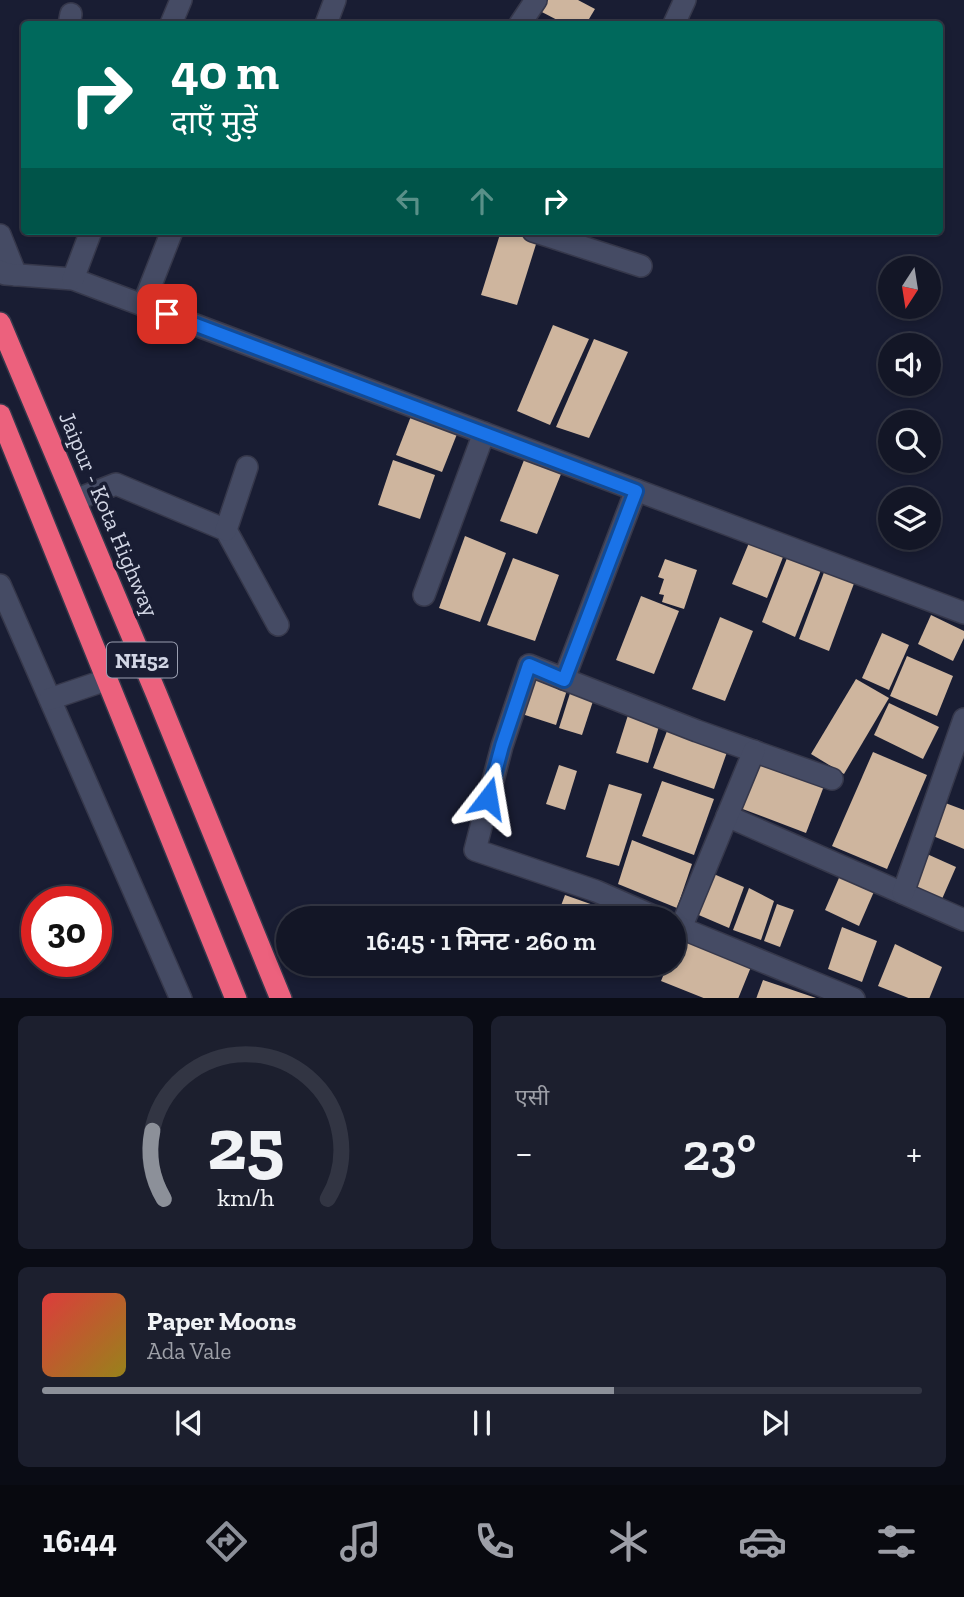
<!DOCTYPE html>
<html lang="hi">
<meta charset="utf-8">
<style>
:root{--surface:#131626;--page:#1c1f2e;--text:#f1f3f6;--muted:#9d9fa7;--line:#323543;--accent:#8c9099}
body{margin:0;font-family:"Zilla Slab","Noto Sans Devanagari",serif;background:var(--page);color:var(--text);height:100vh;display:flex;flex-direction:column;font-size:26px;white-space:nowrap}
*{box-sizing:border-box;margin:0}
p{font-size:23px;color:var(--muted)}
.icon{flex:none;width:38px;height:38px;fill:none;stroke:currentColor;stroke-width:2;stroke-linecap:round;stroke-linejoin:round}
.map{position:relative;height:998px;overflow:hidden}
.panel{display:flex;flex-direction:column;gap:18px;padding:18px;background:#0a0c15;flex:1}
.panel>*{flex:none}
.top-card{position:absolute;left:21px;top:21px;width:922px;height:214px;border-radius:7px;box-shadow:0 4px 10px #0003,0 0 0 2px var(--line);background:#00695c;color:#fff;overflow:hidden}
.needle{width:46px;rotate:192deg}
.tools{position:absolute;left:878px;top:256px;display:grid;gap:14px}
.tools a{display:grid;place-items:center;width:63px;height:63px;border-radius:50%;background:var(--surface);box-shadow:0 4px 10px #0003,0 0 0 2px var(--line);font-size:35px}
.speed{position:absolute;left:21px;top:886px;display:flex;gap:14px;font-size:35px;font-weight:700;text-align:center}
.speed>*{display:grid;place-content:center;width:91px;height:91px;border-radius:50%;background:var(--surface);box-shadow:0 4px 10px #0003,0 0 0 2px var(--line);line-height:1}
.speed .limit{border:10px solid #d22;background:#fff;color:#111}
.pin{position:absolute;display:grid;place-items:center;width:60px;height:60px;color:#fff;margin:-30px;border-radius:14px;box-shadow:0 4px 10px #0006}
.me{position:absolute;width:77px;margin:-38px;rotate:14deg;stroke-linejoin:round;filter:drop-shadow(0 0 5px #0008)}
.turn{display:flex;align-items:center;gap:24px;height:147px;padding:0 35px;font-size:32px}
.turn .icon{width:91px;height:91px;stroke-width:2.5}
.turn b{display:block;font-size:49px;line-height:60px}
.lanes{display:flex;align-items:center;height:66px;padding:0 35px;background:#0003;justify-content:center;gap:35px;direction:ltr}
.lanes .off{opacity:.35}
.big{font-size:52px;font-weight:600;line-height:1.1}
.panel .widget{flex:1;display:flex;flex-direction:column;justify-content:center;gap:10px;min-width:0;padding:0 24px;border-radius:10px;background:var(--page)}
.panel .dial{align-items:center;gap:0}
.dial svg{height:182px;overflow:visible;fill:none;stroke:var(--line);stroke-width:7;stroke-linecap:round;text-anchor:middle}
.dial text{fill:var(--text);stroke:none}
.song{display:flex;align-items:center;gap:21px}
.cover{width:84px;height:84px;border-radius:10px;background:linear-gradient(135deg,hsl(0 70% 55%),hsl(50 70% 35%))}
.played{height:7px;border-radius:4px;background:linear-gradient(90deg,var(--accent) 65%,var(--line) 65%)}
.keys{display:flex;justify-content:space-around;direction:ltr}
.heat{display:flex;justify-content:space-between;align-items:center;font-size:38px;direction:ltr}
.panel .tiles{flex:1;display:grid;gap:18px;grid-template-columns:1fr 1fr}
.widget:last-child{grid-column:span 2}
.trip{position:absolute;left:276px;top:906px;width:410px;height:70px;border-radius:35px;background:var(--surface);box-shadow:0 4px 10px #0003,0 0 0 2px var(--line);font-weight:600;line-height:70px;text-align:center}
.dock{display:flex;height:112px;justify-content:space-around;align-items:center;background:#08090f;color:var(--muted)}
.dock .icon{width:49px;height:49px}
.dock .selected{color:var(--accent)}
.dock b{font-size:32px;color:var(--text)}
.map>svg:first-child{display:block}
.building{fill:#ceb59e}
.lines{fill:none;stroke-linecap:round;stroke-linejoin:round}
.street-casing{stroke:#36384b;stroke-width:24}
.highway-casing{stroke:#36384b;stroke-width:24}
.street{stroke:#454b64;stroke-width:21}
.highway{stroke:#ec617d;stroke-width:21}
.route-casing{stroke:#114b97;stroke-width:18}
.route{stroke:#1a73e8;stroke-width:12}
.labels{text-anchor:middle;dominant-baseline:central;stroke-width:7;stroke-linejoin:round;paint-order:stroke}
.shield{fill:#191d33;stroke:#9a9eb0;stroke-width:2}
.shield-label{font-size:21px;font-weight:bold;fill:#d2d6e5}
.street-label{font-size:23px;fill:#d2d6e5;stroke:#191d33}
</style>
<div class="map">
<svg width="964" height="999" viewBox="0 0 964 999">
<rect width="100%" height="100%" fill="#191d33"/>
<g class="building">
<polygon points="541,0 578,0 595,9 586,24 565,24 536,9"/>
<polygon points="501,231 537,241 517,305 481,295"/>
<polygon points="553,325 589,339 550,425 517,411"/>
<polygon points="594,339 628,352 589,438 556,427"/>
<polygon points="413,411 459,429 442,472 396,455"/>
<polygon points="526,455 563,469 537,534 500,521"/>
<polygon points="393,460 435,475 420,519 378,505"/>
<polygon points="465,536 506,553 480,622 439,608"/>
<polygon points="751,538 785,552 767,598 732,584"/>
<polygon points="789,553 823,565 795,637 762,622"/>
<polygon points="513,558 559,575 535,641 487,625"/>
<polygon points="665,559 697,570 684,609 662,602 664,595 659,594 664,579 658,577"/>
<polygon points="826,567 856,578 829,651 799,639"/>
<polygon points="641,596 679,611 654,674 616,660"/>
<polygon points="931,615 964,631 964,638 953,661 918,644"/>
<polygon points="720,617 753,631 725,701 692,689"/>
<polygon points="882,633 909,645 889,690 862,678"/>
<polygon points="907,656 953,676 937,716 890,696"/>
<polygon points="535,678 567,690 556,725 522,714"/>
<polygon points="856,679 889,698 844,774 811,754"/>
<polygon points="571,690 594,698 582,735 559,728"/>
<polygon points="889,703 939,727 923,759 874,735"/>
<polygon points="629,712 660,723 648,763 616,753"/>
<polygon points="667,731 727,752 714,789 653,768"/>
<polygon points="873,752 927,775 887,869 832,846"/>
<polygon points="757,761 824,786 806,833 740,808"/>
<polygon points="559,765 577,771 565,810 546,804"/>
<polygon points="662,781 714,799 694,855 642,836"/>
<polygon points="609,784 642,794 619,866 586,857"/>
<polygon points="940,801 964,810 964,849 926,833"/>
<polygon points="632,840 692,864 677,908 618,884"/>
<polygon points="918,850 956,867 942,899 914,886"/>
<polygon points="842,871 876,887 859,926 825,910"/>
<polygon points="709,872 744,887 729,928 694,913"/>
<polygon points="749,888 774,901 761,940 733,930"/>
<polygon points="565,895 630,918 630,919 556,919"/>
<polygon points="777,904 794,910 780,947 764,941"/>
<polygon points="842,927 877,941 862,982 828,969"/>
<polygon points="680,933 753,962 738,999 706,999 661,981 668,964 674,964 674,950"/>
<polygon points="895,944 942,967 929,999 911,999 878,986"/>
<polygon points="607,964 644,964 640,976"/>
<polygon points="763,980 816,998 816,999 756,999"/>
</g>
<g class="lines">
<defs>
<g id="street">
<polyline points="69,24 71,14"/>
<polyline points="171,24 181,0"/>
<polyline points="326,24 335,0"/>
<polyline points="520,24 536,0"/>
<polyline points="674,24 685,0"/>
<polyline points="533,231 641,266"/>
<polyline points="0,235 16,275"/>
<polyline points="0,271 5,274 73,279 964,613"/>
<polyline points="73,279 91,231"/>
<polyline points="143,305 172,231"/>
<polyline points="636,490 564,679 529,665 502,746 475,850 596,891 660,919"/>
<polyline points="75,500 116,484 226,530 278,625"/>
<polyline points="226,530 247,467"/>
<polyline points="0,585 181,999"/>
<polyline points="424,595 484,433"/>
<polyline points="564,679 697,731 832,779"/>
<polyline points="50,699 106,680"/>
<polyline points="727,816 964,920"/>
<polyline points="903,893 964,719"/>
<polyline points="674,925 681,928 754,751"/>
<polyline points="681,928 854,999"/>
</g>
<g id="highway">
<polyline points="0,323 156,693 281,999"/>
<polyline points="0,415 236,999"/>
</g>
</defs>
<use href="#street" class="street-casing"/>
<use href="#highway" class="highway-casing"/>
<use href="#street" class="street"/>
<use href="#highway" class="highway"/>
</g>
<g class="lines">
<defs>
<polyline id="route" points="167,314 636,491 564,680 529,665 502,746 488,798"/>
</defs>
<use href="#route" class="route-casing"/>
<use href="#route" class="route"/>
</g>
<g class="labels">
<rect class="shield" x="107" y="642.5" width="70" height="35" rx="5"/>
<g class="shield-label">
<text x="142" y="660">NH52</text>
</g>
<g class="street-label">
<text transform="translate(109 514) rotate(67)">Jaipur - Kota Highway</text>
</g>
</g>
</svg>
<div class="tools">
<a><svg class="needle" viewBox="-14 -14 28 28"><path d="M0-13l5 13h-10z" fill="#e53935"/><path d="M0 13l5-13h-10z" fill="#9d9fa7"/></svg></a>
<a><svg class="icon" aria-label="sound" viewBox="0 0 24 24"><path d="M4 9h4l5-4v14l-5-4H4zM17 9q2 3 0 6"/></svg></a>
<a><svg class="icon" aria-label="search" viewBox="0 0 24 24"><circle cx="10" cy="10" r="6"/><path d="M15 15l6 6"/></svg></a>
<a><svg class="icon" aria-label="layers" viewBox="0 0 24 24"><path d="M12 4l9 5-9 5-9-5zM3 14l9 5 9-5"/></svg></a>
</div>
<div class="speed"><div class="limit">30</div></div>
<div class="pin" style="left:167px;top:314px;background:#d93025"><svg class="icon" aria-label="arrive" viewBox="0 0 24 24"><path d="M6 21V4h12l-3 4 3 4H6"/></svg></div>
<svg class="me" style="left:488px;top:798px" viewBox="-20 -20 40 40"><path d="M0-17L14 15 0 8-14 15z" fill="#1a73e8" stroke="#fff" stroke-width="4"/></svg>
<div class="trip">16:45 · 1 मिनट · 260 m</div>
<div class="top-card">
<div class="turn"><svg class="icon" aria-label="right" viewBox="0 0 24 24"><path d="M7 20v-9h11M14 6l5 5-5 5"/></svg><div><b>40 m</b>दाएँ मुड़ें</div></div>
<div class="lanes"><svg class="icon off" aria-label="left" viewBox="0 0 24 24"><path d="M17 20v-9H6M10 6l-5 5 5 5"/></svg><svg class="icon off" aria-label="ahead" viewBox="0 0 24 24"><path d="M12 20V5M6 11l6-6 6 6"/></svg><svg class="icon" aria-label="right" viewBox="0 0 24 24"><path d="M7 20v-9h11M14 6l5 5-5 5"/></svg></div>
</div>
</div>
<section class="panel">
<div class="tiles">
<div class="widget dial"><svg viewBox="0 0 100 80">
<path d="M14 69A42 42 0 1 1 86 69"/>
<path d="M14 69A42 42 0 0 1 9 39" stroke="#8c9099"/>
<text x="50" y="56" font-size="32" font-weight="700">25</text>
<text x="50" y="72" font-size="11">km/h</text>
</svg></div>
<div class="widget"><p>एसी</p>
<div class="heat"><a>−</a><b class="big">23°</b><a>+</a></div>
</div>
<div class="widget">
<div class="song"><i class="cover"></i><div><b>Paper Moons</b><p>Ada Vale</p></div></div>
<div class="played"></div>
<div class="keys"><svg class="icon" aria-label="previous" viewBox="0 0 24 24"><path d="M18 5L8 12l10 7zM5 5v14"/></svg><svg class="icon" aria-label="pause" viewBox="0 0 24 24"><path d="M8 5v14M16 5v14"/></svg><svg class="icon" aria-label="next" viewBox="0 0 24 24"><path d="M6 5l10 7-10 7zM19 5v14"/></svg></div>
</div>
</div>
</section>
<nav class="dock">
<b>16:44</b>
<svg class="icon selected" aria-label="directions" viewBox="0 0 24 24"><path d="M12 3l9 9-9 9-9-9zM9 14v-3h6M13 9l2 2-2 2"/></svg>
<svg class="icon" aria-label="music" viewBox="0 0 24 24"><path d="M9 18V5l10-2v13"/><circle cx="6" cy="18" r="3"/><circle cx="16" cy="16" r="3"/></svg>
<svg class="icon" aria-label="phone" viewBox="0 0 24 24"><path d="M5 4h4l2 5-3 2q2 4 5 5l2-3 5 2v4C11 20 4 13 5 4z"/></svg>
<svg class="icon" aria-label="climate" viewBox="0 0 24 24"><path d="M12 3v18M4 7l16 10M4 17L20 7"/></svg>
<svg class="icon" aria-label="car" viewBox="0 0 24 24"><path d="M5 17H2v-5l4-1 3-4h7l3 4 3 1v5h-3M9 17h6M6 11h13"/><circle cx="7" cy="17" r="2"/><circle cx="17" cy="17" r="2"/></svg>
<svg class="icon" aria-label="filters" viewBox="0 0 24 24"><path d="M4 7h16M4 17h16"/><circle cx="9" cy="7" r="2"/><circle cx="15" cy="17" r="2"/></svg>
</nav>
